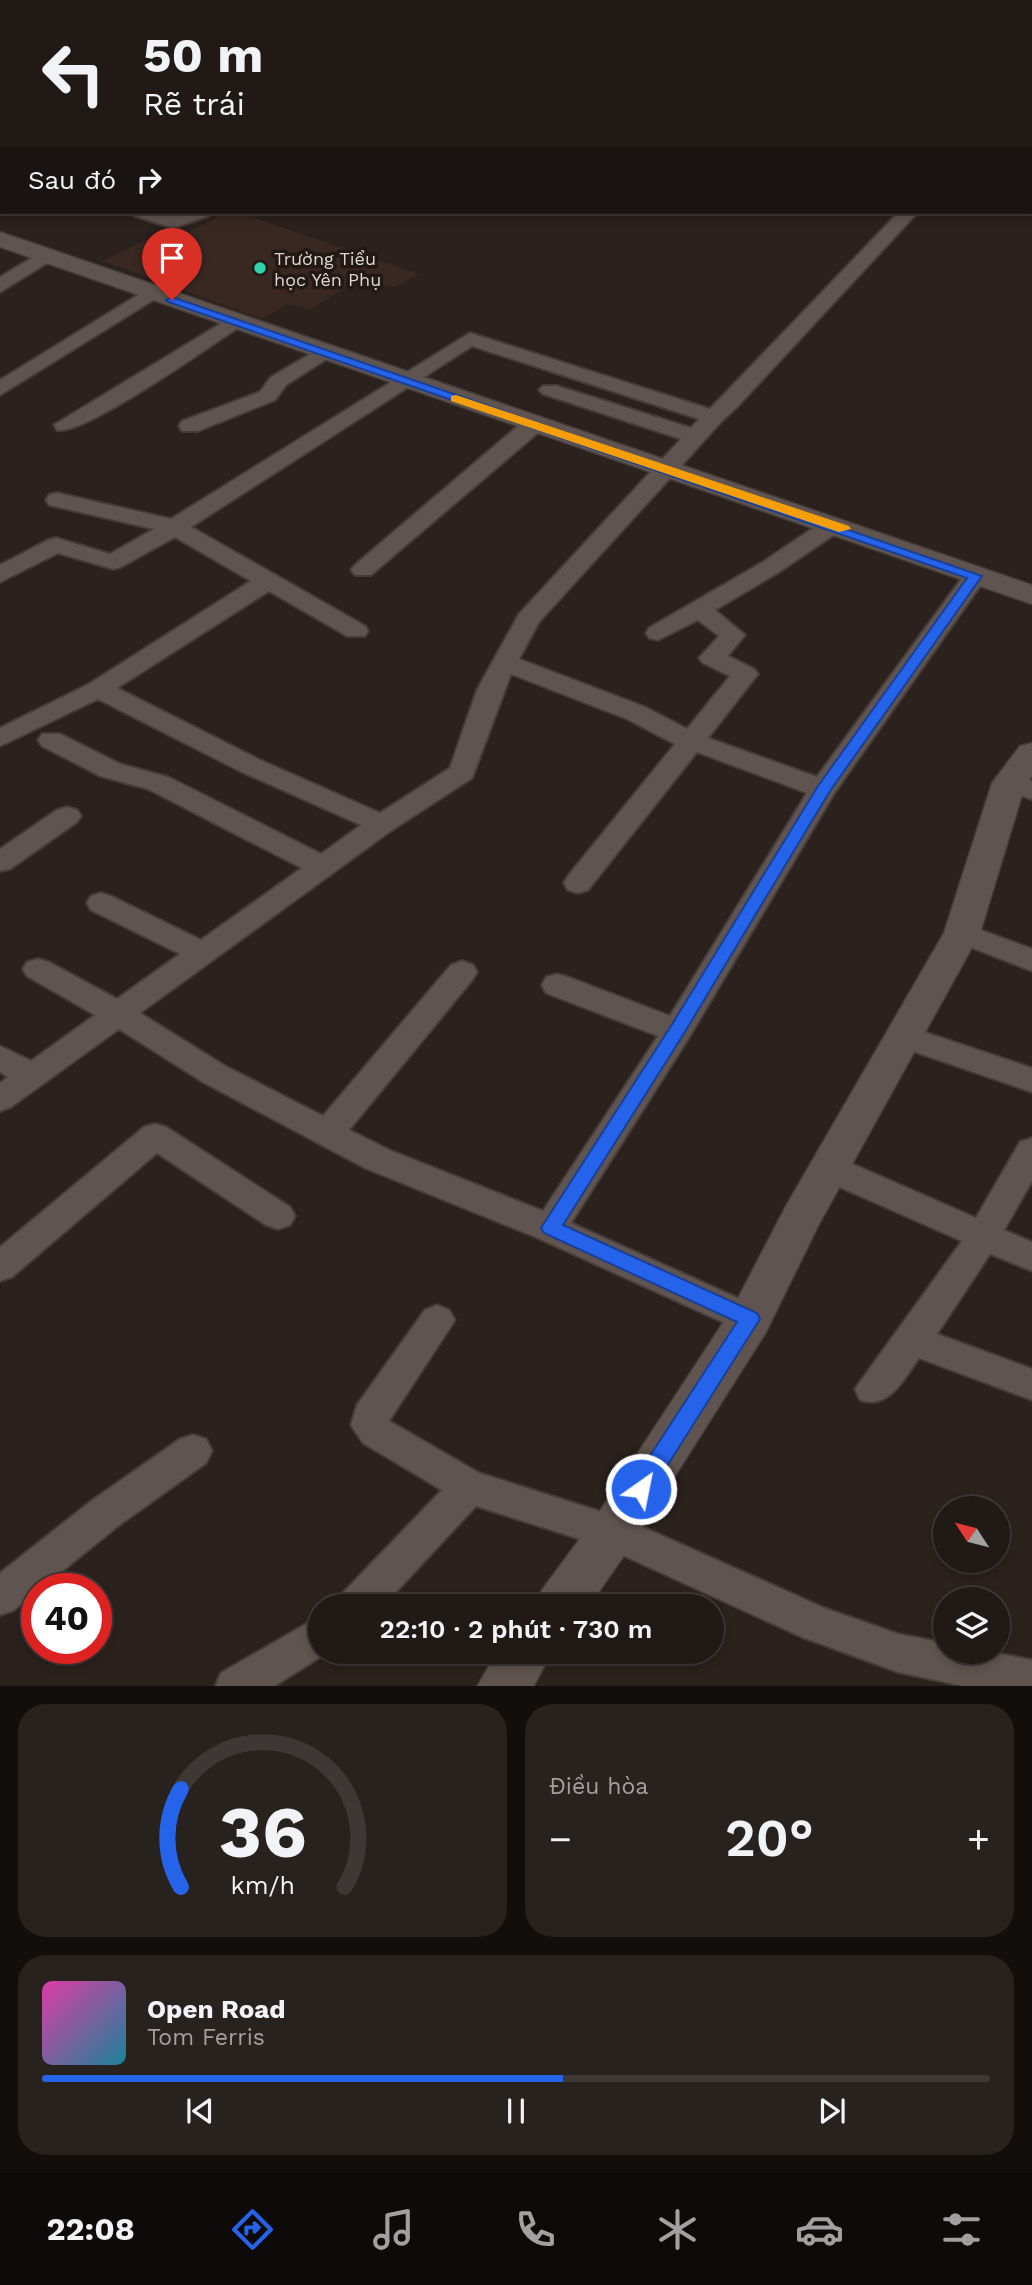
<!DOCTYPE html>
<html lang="vi">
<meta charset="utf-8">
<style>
:root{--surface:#201916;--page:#28221f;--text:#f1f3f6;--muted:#a2a0a1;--line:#3d3835;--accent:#2563eb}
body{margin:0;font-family:"Work Sans",sans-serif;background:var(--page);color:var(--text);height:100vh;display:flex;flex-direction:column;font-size:26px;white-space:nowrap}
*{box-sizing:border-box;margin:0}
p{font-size:23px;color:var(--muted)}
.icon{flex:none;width:38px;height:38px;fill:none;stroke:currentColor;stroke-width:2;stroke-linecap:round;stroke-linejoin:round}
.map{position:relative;height:1686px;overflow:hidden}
.panel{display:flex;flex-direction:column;gap:18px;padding:18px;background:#120e0c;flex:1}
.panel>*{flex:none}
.banner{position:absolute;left:0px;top:0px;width:1032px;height:214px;box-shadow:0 4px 10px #0003,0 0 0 2px var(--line);background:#201916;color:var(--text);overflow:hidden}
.needle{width:46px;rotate:306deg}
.fabs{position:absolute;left:933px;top:1496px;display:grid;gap:14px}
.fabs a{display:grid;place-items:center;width:77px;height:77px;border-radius:50%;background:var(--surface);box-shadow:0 4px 10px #0003,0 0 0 2px var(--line);font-size:35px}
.speed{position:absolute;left:21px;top:1573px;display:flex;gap:14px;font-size:35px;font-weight:700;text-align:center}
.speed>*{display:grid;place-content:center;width:91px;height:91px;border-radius:50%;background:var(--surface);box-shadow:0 4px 10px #0003,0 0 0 2px var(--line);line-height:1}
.speed .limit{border:10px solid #d22;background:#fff;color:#111}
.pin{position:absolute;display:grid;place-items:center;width:60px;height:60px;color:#fff;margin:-72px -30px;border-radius:50% 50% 50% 0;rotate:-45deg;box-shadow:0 0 7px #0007}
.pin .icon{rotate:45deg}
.me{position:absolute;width:77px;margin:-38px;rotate:33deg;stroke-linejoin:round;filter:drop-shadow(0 0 5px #0008)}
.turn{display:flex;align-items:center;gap:24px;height:147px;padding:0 28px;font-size:32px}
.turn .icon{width:91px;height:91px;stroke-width:2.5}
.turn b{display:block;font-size:49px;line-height:60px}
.then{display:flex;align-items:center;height:66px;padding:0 28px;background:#0003;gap:14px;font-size:26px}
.big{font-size:52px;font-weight:600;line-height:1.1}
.panel .tile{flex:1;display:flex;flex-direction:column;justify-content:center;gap:10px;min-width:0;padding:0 24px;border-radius:28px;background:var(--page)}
.panel .dial{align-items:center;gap:0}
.dial svg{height:182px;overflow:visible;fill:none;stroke:var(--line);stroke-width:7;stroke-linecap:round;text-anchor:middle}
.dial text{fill:var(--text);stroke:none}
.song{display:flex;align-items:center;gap:21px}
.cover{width:84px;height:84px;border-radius:10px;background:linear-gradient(135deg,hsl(320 70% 55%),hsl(190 70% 35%))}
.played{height:7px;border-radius:4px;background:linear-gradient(90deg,var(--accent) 55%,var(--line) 55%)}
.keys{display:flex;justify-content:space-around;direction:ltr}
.heat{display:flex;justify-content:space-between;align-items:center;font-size:38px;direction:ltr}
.panel .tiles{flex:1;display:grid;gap:18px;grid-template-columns:1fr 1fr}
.tile:last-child{grid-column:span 2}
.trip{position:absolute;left:308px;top:1594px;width:416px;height:70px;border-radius:35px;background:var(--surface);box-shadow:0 4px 10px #0003,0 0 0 2px var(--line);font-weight:600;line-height:70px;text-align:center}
.menu{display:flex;height:112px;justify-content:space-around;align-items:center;background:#0d0a09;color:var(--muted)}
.menu .icon{width:49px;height:49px}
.menu .active{color:var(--accent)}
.menu b{font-size:32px;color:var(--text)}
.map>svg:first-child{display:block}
.built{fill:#392822}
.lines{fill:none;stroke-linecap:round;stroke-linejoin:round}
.minor-casing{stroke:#443c38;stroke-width:4}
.tertiary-casing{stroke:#443c38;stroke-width:3}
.primary-casing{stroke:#443c38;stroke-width:4}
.motorway-casing{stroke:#443c38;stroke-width:4}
.minor{fill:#605450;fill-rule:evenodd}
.tertiary{fill:#605450;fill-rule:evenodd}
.primary{fill:#9c5c43;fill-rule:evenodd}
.motorway{fill:#c4623b;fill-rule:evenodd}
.route{fill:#2563eb;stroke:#184099;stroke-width:2}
.slow{fill:#f59e0b}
.poi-dot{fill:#2fd4aa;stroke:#221814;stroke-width:2.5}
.labels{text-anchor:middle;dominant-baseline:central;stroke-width:7;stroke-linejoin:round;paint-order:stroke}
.far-poi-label{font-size:18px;fill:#ddd6d4;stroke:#221814;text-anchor:start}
</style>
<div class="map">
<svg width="1032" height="1687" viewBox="0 0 1032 1687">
<rect width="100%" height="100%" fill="#2b211d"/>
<polygon class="built" points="228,212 237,212 419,274 395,287 359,280 309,310 287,304 262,319 103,261 174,226 190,231"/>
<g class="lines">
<defs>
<g id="minor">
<polygon points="418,0 439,0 440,2 420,2"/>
<polygon points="688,0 707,0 708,2 690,2"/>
<rect x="1031" y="88" width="1" height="10"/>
<rect x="1031" y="139" width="1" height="10"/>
<path d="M 132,212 C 146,211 158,215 172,216 C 183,216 198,211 211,212 L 208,216 L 173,228 L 135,216 Z"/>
<path d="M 899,212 L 918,212 L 738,406 L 721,422 L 539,622 L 519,659 L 645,707 L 687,729 L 730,676 L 703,663 L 699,658 L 719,636 L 698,620 L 658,640 L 649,638 L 646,633 L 649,628 L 763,562 L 825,520 L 841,520 L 845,525 L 841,530 L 779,572 L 715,610 L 745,635 L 728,656 L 754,669 L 758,674 L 708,738 L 817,777 L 967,571 L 983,571 L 987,576 L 835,792 L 688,1039 L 571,1223 L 762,1309 L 768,1319 L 762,1329 L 750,1334 L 738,1329 L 538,1238 L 365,1168 L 203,1082 L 119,1029 L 11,1107 L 0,1111 L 0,1083 L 8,1077 L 0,1072 L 0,1046 L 31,1061 L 95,1015 L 27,976 L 23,969 L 27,962 L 38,959 L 49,962 L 117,999 L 180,954 L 91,910 L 87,903 L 91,896 L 101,893 L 111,896 L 201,940 L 302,868 L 148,789 L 100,776 L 42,746 L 38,740 L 42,734 L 60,734 L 120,764 L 168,777 L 321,854 L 361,825 L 242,772 L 98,699 L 0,746 L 0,728 L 89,684 L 251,581 L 175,537 L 121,567 L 113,569 L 58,553 L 0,582 L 0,565 L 48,540 L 56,538 L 110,554 L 154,529 L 49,505 L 46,500 L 49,495 L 57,493 L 171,519 L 470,333 L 710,409 ZM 472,346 L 699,419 L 691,428 L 557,386 L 543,386 L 539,390 L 543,394 L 681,439 L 519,614 L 477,690 L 450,768 L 380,813 L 260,760 L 117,688 L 269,591 L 347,636 L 365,636 L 368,631 L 365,626 L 191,527 ZM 511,674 L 627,719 L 675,744 L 568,876 L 564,883 L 568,890 L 578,893 L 588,890 L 697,752 L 807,793 L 670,1016 L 568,977 L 557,974 L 546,977 L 542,985 L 546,993 L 658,1036 L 543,1211 L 389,1150 L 349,1130 L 473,979 L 477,972 L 473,965 L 462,961 L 451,965 L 323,1116 L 225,1066 L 140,1013 L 392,830 L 472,778 Z"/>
<polygon points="45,250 54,256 52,260 0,292 0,277"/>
<polygon points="151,287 158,289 161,293 158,297 0,395 0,380"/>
<path d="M 235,315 L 242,317 L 245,321 L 242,325 C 213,344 84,436 57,430 L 54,425 Z"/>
<polygon points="324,346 334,352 331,356 286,385 275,400 198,431 182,431 179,426 182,421 260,392 271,377"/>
<polygon points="533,419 541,420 544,425 541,430 371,575 355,575 351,570 355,565 525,420"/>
<polygon points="1009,774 1032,781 1032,799 999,789 995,783 999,777"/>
<polygon points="67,807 77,810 81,816 77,822 10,869 0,871 0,849 57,810"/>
<polygon points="962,923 1032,949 1032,971 952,940 947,933 952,926"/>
<polygon points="903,1025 1032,1068 1032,1092 892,1044 888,1036 892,1028"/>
<polygon points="155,1124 166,1127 290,1207 295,1216 290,1225 278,1229 266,1225 157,1153 12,1277 0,1281 0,1247 144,1127"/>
<path d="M 1032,1138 L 1032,1181 L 1004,1230 L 1032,1242 L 1032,1271 L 990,1254 L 937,1334 L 1032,1369 L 1032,1400 L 919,1358 C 904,1379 889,1410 860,1400 L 855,1389 L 962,1241 L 817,1177 L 812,1168 L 817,1159 L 829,1155 L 841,1159 L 976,1218 L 1020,1142 Z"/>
<polygon points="437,1305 449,1310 455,1320 389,1421 479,1473 627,1520 824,1608 898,1634 945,1643 945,1652 990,1652 1032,1660 1032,1687 968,1687 898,1672 802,1637 605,1547 476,1506 383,1606 337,1606 343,1593 442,1490 363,1443 351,1425 357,1405 425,1310"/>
<polygon points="193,1435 206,1439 212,1451 206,1463 118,1526 14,1610 0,1615 0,1573 90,1502 180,1439"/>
<polygon points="320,1616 320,1652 328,1652 273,1687 215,1687 221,1673"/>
</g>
<g id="tertiary">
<polygon points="0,232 1032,585 1032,604 0,247"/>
<polygon points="1032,743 1032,776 1025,785 980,933 819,1224 766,1332 630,1547 589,1606 535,1606 542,1590 596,1517 734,1306 786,1206 944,933 992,783 1020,746"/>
<polygon points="497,1652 552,1652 533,1687 477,1687"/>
</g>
<g id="primary">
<polygon points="391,0 415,0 390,2"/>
<polygon points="0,131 2,131 0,146"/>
</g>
<g id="motorway">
<polygon points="539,0 564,0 565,2 540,2"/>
<polygon points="627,0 653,0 654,2 628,2"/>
<rect x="1031" y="120" width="1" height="15"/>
</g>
</defs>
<use href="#minor" class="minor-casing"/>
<use href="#tertiary" class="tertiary-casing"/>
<use href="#primary" class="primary-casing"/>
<use href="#motorway" class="motorway-casing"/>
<use href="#minor" class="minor"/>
<use href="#tertiary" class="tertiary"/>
<use href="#primary" class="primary"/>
<use href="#motorway" class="motorway"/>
</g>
<polygon class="route" points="172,297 982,576 830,791 683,1035 563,1225 757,1313 760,1319 648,1496 641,1498 633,1496 630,1489 633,1482 737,1322 544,1233 541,1228 671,1026 818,786 967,578 168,302 166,300"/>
<polygon class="slow" points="456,395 849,526 851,529 839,532 451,401 451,396"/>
<circle class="poi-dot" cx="260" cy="268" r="7"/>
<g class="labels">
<g class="far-poi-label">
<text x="274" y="258">Trường Tiểu<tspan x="274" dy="21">học Yên Phụ</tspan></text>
</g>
</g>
</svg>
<div class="fabs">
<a><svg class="needle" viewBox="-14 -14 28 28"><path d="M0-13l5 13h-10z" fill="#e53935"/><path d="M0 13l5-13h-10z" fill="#a2a0a1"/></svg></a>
<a><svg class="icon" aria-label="layers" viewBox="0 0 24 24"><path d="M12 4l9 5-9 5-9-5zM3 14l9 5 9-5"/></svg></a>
</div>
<div class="speed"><div class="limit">40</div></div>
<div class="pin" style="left:172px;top:300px;background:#d93025"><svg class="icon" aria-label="arrive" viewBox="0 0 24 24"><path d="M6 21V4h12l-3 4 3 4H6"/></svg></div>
<svg class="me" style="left:641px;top:1489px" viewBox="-20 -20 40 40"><circle r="17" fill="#2563eb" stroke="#fff" stroke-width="3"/><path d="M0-11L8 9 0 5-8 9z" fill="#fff"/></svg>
<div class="trip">22:10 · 2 phút · 730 m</div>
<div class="banner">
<div class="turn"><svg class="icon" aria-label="left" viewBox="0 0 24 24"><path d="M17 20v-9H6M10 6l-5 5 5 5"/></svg><div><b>50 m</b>Rẽ trái</div></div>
<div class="then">Sau đó<svg class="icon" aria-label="right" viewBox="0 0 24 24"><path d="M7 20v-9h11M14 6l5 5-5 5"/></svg></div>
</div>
</div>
<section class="panel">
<div class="tiles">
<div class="tile dial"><svg viewBox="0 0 100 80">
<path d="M14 69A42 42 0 1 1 86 69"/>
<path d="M14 69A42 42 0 0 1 14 26" stroke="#2563eb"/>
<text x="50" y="56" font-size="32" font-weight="700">36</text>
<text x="50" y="72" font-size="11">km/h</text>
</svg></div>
<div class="tile"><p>Điều hòa</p>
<div class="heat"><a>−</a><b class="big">20°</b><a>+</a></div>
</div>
<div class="tile">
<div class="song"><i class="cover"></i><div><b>Open Road</b><p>Tom Ferris</p></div></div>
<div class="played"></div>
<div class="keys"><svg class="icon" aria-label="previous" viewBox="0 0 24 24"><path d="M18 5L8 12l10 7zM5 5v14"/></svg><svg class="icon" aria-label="pause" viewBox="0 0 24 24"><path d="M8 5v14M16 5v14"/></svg><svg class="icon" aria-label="next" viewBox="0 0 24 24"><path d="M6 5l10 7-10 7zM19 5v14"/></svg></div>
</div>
</div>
</section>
<nav class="menu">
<b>22:08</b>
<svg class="icon active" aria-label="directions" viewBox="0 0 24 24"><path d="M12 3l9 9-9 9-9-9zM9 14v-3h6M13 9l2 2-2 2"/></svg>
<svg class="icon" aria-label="music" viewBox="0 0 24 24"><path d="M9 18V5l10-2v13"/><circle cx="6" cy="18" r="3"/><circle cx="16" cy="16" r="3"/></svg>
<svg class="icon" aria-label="phone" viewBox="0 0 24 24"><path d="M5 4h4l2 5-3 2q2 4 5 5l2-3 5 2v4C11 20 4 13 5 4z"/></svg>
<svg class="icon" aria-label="climate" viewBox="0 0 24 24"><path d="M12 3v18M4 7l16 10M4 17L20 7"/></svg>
<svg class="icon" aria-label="car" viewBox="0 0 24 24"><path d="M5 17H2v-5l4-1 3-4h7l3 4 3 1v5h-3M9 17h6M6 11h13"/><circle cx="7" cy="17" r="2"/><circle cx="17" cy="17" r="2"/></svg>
<svg class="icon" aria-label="filters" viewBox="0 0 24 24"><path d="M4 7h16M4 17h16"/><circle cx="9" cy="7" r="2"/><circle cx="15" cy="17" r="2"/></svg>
</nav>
